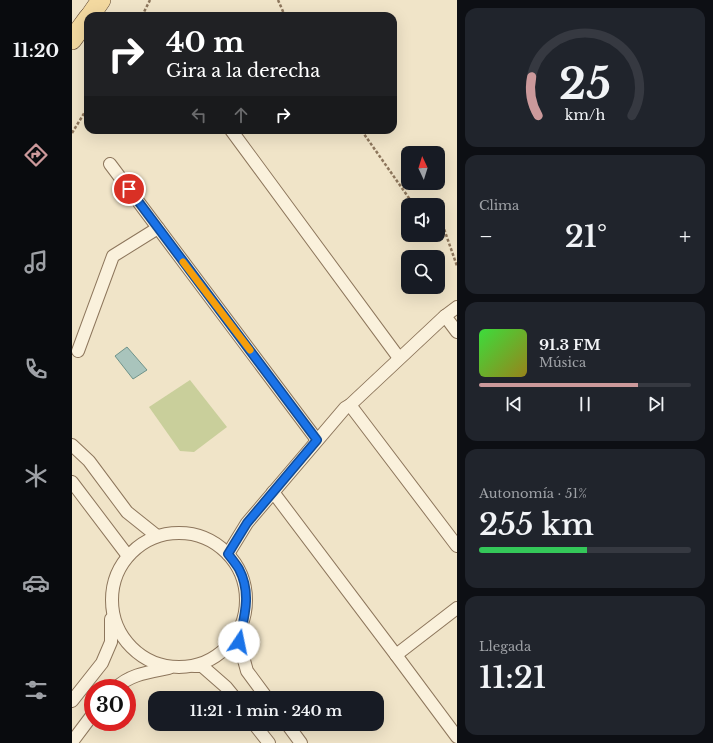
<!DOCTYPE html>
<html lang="es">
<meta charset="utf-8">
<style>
:root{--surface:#171b24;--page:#20242c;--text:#f1f3f6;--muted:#9ea1a6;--line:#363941;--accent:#cc999b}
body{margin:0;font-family:"Libre Baskerville",serif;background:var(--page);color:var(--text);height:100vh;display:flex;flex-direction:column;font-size:15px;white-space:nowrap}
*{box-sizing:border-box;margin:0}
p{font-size:13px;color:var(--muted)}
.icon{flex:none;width:22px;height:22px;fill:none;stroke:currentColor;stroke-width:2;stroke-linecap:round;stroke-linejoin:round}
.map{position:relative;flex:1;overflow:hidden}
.side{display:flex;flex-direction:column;gap:8px;padding:8px;background:#0d0f14;width:256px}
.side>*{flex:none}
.top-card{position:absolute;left:12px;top:12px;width:313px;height:122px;border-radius:12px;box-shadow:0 4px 16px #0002;background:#202124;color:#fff;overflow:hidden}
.needle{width:26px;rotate:356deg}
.tools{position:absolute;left:329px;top:146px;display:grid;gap:8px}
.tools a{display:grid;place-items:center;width:44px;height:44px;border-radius:8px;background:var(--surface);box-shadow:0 4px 16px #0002;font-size:20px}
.speed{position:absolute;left:12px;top:679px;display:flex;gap:8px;font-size:20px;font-weight:700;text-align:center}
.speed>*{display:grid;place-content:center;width:52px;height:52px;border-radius:50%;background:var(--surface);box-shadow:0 4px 16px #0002;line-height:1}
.speed .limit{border:6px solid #d22;background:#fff;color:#111}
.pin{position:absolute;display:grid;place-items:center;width:34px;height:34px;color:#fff;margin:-17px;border:2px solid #fff;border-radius:50%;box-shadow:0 1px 4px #0007}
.me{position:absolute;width:44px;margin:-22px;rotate:11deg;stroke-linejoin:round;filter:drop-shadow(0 0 3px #0008)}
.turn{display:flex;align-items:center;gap:14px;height:84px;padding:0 16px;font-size:18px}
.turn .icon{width:52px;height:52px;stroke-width:2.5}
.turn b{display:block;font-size:28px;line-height:34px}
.lanes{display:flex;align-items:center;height:38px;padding:0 16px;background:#0003;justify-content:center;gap:20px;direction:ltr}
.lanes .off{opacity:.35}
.big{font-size:30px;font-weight:600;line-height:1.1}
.side .widget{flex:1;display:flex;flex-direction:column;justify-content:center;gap:6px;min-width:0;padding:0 14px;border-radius:12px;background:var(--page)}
.side .dial{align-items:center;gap:0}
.dial svg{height:104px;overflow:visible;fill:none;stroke:var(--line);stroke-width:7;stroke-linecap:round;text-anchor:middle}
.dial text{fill:var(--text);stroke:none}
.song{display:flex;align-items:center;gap:12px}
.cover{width:48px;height:48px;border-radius:6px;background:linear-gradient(135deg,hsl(120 70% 55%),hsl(50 70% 35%))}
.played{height:4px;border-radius:2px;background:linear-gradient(90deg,var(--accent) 75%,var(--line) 75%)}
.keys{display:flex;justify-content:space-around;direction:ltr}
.heat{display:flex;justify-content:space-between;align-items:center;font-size:22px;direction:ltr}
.charge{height:6px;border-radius:3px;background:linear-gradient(90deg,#34c759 51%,var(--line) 0)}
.trip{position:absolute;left:76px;top:691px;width:236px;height:40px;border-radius:12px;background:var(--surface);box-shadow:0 4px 16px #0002;font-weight:600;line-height:40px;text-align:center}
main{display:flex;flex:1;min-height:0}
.menu{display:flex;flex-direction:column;width:72px;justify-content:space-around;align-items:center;background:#090b0e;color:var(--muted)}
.menu .icon{width:28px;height:28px}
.menu .current{color:var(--accent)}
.menu b{font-size:18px;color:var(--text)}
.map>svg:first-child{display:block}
.green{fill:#c9cf9b}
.water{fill:#a9c4bc;stroke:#6f938a}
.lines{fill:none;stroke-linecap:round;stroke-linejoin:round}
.minor-casing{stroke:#8d765c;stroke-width:14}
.primary-casing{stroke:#5b4430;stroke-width:20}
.path{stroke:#8d765c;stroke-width:2.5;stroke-dasharray:3 2;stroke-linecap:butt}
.minor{stroke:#faf1dc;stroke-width:12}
.primary{stroke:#f3d9a0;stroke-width:19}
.route-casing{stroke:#114b97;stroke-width:10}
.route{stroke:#1a73e8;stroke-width:7}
.slow{stroke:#f59e0b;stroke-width:7}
</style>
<main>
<nav class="menu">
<b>11:20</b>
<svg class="icon current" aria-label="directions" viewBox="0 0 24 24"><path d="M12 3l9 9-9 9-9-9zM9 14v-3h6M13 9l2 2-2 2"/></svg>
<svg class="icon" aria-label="music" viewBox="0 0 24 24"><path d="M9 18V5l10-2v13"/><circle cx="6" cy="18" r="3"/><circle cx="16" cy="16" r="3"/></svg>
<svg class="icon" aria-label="phone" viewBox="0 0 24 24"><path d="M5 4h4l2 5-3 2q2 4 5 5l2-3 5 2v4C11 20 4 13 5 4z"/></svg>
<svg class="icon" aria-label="climate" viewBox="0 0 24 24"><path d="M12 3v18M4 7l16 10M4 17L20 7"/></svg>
<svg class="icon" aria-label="car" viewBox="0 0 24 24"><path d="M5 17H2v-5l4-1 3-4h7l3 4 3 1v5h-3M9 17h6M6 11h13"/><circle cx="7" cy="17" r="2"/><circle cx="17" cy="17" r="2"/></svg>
<svg class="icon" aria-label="filters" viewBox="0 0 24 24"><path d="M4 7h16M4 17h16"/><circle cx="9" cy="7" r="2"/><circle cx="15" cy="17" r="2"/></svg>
</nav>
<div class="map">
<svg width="385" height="743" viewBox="0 0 385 743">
<rect width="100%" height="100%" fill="#f0e4c8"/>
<polygon class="green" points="118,380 155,427 122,452 108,451 77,407"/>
<polygon class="water" points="55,347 75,370 61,379 43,356"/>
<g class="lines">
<defs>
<g id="minor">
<polyline points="159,130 327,358"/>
<polyline points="38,164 245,440"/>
<polyline points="373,316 385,332"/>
<polyline points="6,351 41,256 86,228"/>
<polyline points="278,405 385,546"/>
<polyline points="0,445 17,461 55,512 85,536"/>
<polyline points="0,482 56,556"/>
<polyline points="201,492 324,655 385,608"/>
<circle cx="107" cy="600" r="67"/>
<polyline points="156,554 175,523 273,408 278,405 373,316 385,307"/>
<polyline points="169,629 167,642 175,671 195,698"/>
<polyline points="324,655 385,737"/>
<polyline points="122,666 130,666 154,687 163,698"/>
<path d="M 44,688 C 58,674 78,672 97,668"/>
<polyline points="0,701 30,663 39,642 39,619"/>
<polyline points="182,724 197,743"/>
<polyline points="215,724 229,743"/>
<polyline points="0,742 21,714"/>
</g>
<g id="primary">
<polyline points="18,16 29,0"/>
<polyline points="0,40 16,18"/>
</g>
</defs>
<use href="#minor" class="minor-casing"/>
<use href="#primary" class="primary-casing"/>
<g class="path">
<polyline points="206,0 213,16"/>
<polyline points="70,16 78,0"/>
<polyline points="291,130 292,134 339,201 344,205"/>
<polyline points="0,133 16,107"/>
<polyline points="366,222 371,226 385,266"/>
</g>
<use href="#minor" class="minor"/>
<use href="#primary" class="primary"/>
</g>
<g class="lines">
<defs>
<path id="route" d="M 57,189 L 245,440 L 175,523 L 156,554 C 160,559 164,564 167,569 C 180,594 172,617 167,642"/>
</defs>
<use href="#route" class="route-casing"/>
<use href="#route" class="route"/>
<polyline class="slow" points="111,262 178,350"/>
</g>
</svg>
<div class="tools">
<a><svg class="needle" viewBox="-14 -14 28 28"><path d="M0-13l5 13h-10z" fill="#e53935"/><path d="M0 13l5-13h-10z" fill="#9ea1a6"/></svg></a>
<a><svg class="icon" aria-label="sound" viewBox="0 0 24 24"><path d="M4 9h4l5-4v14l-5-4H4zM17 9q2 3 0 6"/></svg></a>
<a><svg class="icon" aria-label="search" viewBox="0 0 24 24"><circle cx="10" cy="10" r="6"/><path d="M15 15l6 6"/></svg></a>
</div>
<div class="speed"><div class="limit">30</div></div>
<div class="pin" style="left:57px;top:189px;background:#d93025"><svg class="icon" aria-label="arrive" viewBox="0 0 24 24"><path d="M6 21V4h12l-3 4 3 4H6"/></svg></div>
<svg class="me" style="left:167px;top:642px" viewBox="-20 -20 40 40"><circle r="19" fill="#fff"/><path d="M0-13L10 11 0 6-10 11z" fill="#1a73e8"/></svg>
<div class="trip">11:21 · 1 min · 240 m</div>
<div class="top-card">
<div class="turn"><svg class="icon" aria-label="right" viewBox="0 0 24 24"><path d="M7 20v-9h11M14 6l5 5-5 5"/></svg><div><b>40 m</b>Gira a la derecha</div></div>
<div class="lanes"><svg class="icon off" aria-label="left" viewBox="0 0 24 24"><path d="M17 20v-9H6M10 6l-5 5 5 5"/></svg><svg class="icon off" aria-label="ahead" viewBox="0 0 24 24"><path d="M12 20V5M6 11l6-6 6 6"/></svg><svg class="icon" aria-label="right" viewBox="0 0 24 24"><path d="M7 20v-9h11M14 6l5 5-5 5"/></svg></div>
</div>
</div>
<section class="side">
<div class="widget dial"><svg viewBox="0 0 100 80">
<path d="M14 69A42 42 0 1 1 86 69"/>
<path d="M14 69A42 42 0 0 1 9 39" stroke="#cc999b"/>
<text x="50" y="56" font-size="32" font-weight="700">25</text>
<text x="50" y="72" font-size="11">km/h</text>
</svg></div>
<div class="widget"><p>Clima</p>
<div class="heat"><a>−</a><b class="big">21°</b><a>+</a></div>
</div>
<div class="widget">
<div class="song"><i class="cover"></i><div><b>91.3 FM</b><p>Música</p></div></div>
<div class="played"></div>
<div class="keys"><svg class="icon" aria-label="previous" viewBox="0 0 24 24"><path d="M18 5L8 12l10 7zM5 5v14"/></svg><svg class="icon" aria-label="pause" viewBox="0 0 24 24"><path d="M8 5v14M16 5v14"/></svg><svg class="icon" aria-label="next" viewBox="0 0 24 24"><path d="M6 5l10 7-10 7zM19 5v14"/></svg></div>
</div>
<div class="widget"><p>Autonomía · 51%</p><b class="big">255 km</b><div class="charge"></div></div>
<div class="widget"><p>Llegada</p><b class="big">11:21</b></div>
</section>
</main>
